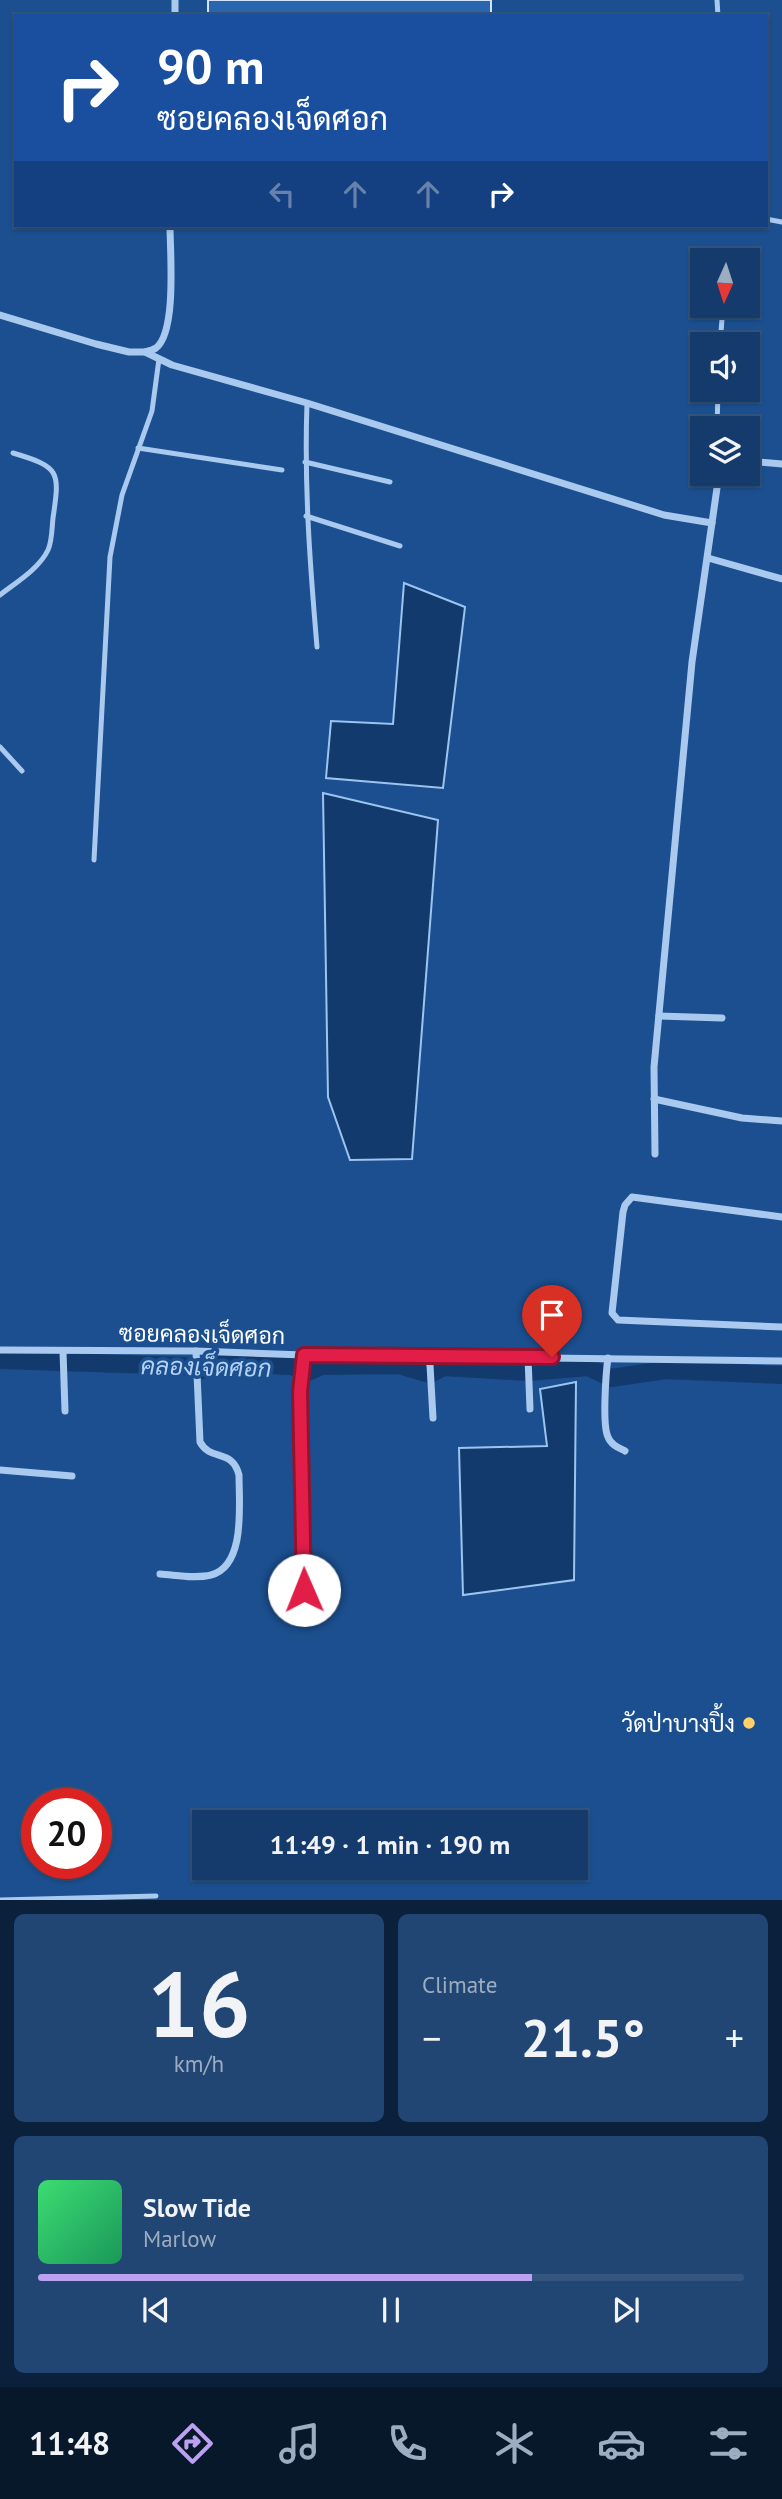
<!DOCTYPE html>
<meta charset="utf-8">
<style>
:root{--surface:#143b6b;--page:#214673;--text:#f1f3f6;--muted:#9dadc1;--line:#33557e;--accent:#bca0f2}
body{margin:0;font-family:"PT Sans",Sarabun,sans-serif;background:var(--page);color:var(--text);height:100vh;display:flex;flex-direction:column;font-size:26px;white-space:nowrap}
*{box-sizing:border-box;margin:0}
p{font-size:23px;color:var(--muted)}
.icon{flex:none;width:38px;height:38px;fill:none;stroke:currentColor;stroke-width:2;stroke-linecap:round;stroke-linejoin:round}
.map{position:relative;height:1900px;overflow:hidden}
.side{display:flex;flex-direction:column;gap:14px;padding:14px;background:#0b203b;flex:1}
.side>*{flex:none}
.hud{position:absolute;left:14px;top:14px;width:754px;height:214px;border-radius:0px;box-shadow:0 2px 5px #0004,0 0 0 2px var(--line);background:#1a4fa0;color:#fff;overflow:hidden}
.needle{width:46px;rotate:183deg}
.tools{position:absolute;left:690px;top:248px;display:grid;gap:14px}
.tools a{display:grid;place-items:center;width:70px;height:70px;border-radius:0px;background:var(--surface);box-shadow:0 2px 5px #0004,0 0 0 2px var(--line);font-size:35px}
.speed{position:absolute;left:21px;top:1788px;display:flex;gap:14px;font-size:35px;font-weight:700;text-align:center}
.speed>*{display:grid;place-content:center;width:91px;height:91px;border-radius:50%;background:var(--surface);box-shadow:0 2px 5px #0004,0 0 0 2px var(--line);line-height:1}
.speed .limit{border:10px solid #d22;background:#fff;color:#111}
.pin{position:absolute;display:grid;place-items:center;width:60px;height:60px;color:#fff;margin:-72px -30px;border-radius:50% 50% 50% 0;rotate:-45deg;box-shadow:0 0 7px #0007}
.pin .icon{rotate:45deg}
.me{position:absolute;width:77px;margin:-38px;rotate:359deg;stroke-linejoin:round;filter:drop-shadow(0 0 5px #0008)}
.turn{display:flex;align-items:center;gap:24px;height:147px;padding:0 28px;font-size:32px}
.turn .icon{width:91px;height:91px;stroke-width:2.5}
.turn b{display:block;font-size:49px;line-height:60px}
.lanes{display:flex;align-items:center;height:66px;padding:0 28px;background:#0003;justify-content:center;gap:35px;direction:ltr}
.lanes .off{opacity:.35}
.big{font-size:52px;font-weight:600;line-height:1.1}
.side .tile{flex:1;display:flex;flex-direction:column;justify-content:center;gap:10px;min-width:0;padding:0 24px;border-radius:10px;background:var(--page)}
.side .dial{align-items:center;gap:0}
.dial b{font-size:91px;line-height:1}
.song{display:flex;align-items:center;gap:21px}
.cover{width:84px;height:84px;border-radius:10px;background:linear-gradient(135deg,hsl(140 70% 55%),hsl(150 70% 35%))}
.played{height:7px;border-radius:4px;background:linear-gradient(90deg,var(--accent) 70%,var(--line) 70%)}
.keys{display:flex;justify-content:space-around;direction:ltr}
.heat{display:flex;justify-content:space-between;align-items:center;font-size:38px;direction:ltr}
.side .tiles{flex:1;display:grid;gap:14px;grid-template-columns:1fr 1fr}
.tile:last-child{grid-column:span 2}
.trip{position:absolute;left:192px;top:1810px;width:396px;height:70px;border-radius:0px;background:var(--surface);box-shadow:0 2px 5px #0004,0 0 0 2px var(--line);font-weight:600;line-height:70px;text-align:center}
.dock{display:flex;height:112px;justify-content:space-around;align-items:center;background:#08182b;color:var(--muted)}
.dock .icon{width:49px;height:49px}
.dock .active{color:var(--accent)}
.dock b{font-size:32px;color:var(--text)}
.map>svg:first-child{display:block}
.water{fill:#123a6d;stroke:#9cc4f0;stroke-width:2}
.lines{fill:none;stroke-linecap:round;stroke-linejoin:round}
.canal{stroke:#123a6d;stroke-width:18}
.building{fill:#2a66ad;stroke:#cfe3fa;stroke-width:2}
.service{stroke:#a9c9ee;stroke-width:5}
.minor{stroke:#a9c9ee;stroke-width:7}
.route-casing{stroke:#92132f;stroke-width:18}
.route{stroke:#e11d48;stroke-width:12}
.poi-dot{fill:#ffd166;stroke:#1b4f8f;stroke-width:2.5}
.labels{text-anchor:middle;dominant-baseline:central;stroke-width:7;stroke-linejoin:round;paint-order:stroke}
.street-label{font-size:23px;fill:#fff;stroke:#1b4f8f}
.poi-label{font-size:23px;fill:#fff;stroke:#1b4f8f;text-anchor:end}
.water-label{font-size:24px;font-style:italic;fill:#b5d3f5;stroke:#1b4f8f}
</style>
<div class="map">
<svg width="782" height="1901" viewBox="0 0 782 1901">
<rect width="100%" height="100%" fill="#1b4f8f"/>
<g class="water">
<polygon points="404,583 465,607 443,788 326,778 331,721 393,724"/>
<polygon points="323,793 438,820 412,1159 350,1160 328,1097"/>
<polygon points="576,1382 574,1580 463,1595 459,1448 547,1446 540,1389"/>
</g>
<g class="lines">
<polyline class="canal" points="0,1360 184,1366 202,1370 216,1365 265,1365 291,1366 308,1372 322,1366 399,1365 430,1374 444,1367 528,1372 588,1367 611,1378 666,1370 782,1375"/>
</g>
<rect class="building" x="208" y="0" width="283" height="16"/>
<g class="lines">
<g class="service">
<polyline points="717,0 718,16"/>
<polyline points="766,219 782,222"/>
<polyline points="720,345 723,306"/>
<path d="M 307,403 C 304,485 310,565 317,647"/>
<polyline points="717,429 718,390"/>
<polyline points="138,448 282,470"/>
<polyline points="305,462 390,482"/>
<polyline points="306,516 400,546"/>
<path d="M 0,595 C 15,583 39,569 48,550 C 52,542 52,527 53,518 C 60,471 60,467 13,453"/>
<polyline points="0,747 22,771"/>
<polyline points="94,860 110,557 122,495 152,411 159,359"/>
<polyline points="304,1355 300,1392 305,1612"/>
<polyline points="0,1900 156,1896"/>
</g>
<g class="minor">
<polyline points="175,16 175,0"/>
<polyline points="0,315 96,344 129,352 145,352 172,365 307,403 664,515 712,523"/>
<path d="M 145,352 C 149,351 153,350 156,348 C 177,332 170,251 170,226"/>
<polyline points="747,461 782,464"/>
<polyline points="708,558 782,579"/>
<polyline points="659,1016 722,1018"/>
<polyline points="654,1099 742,1118 782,1121"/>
<polyline points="655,1154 654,1067 692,662 719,474"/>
<polyline points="782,1217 632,1197 625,1205 623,1212 612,1313 618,1320 782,1327"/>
<polyline points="0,1350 196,1351 304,1355 782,1361"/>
<polyline points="63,1351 65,1411"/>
<polyline points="425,1356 430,1365 433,1418"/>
<polyline points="528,1357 530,1409"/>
<path d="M 608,1358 C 606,1372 602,1425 608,1437 C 611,1445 619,1448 625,1451"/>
<polyline points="0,1470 72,1476"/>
<path d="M 160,1574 C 176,1575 195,1579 211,1575 C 246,1566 239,1504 239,1475 C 232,1448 211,1462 200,1442 L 196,1351"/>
</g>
</g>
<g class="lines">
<defs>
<polyline id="route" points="304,1590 300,1392 304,1355 552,1357"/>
</defs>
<use href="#route" class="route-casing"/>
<use href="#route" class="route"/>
</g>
<circle class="poi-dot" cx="749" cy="1723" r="7"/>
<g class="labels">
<g class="street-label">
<text transform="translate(202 1334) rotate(1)">ซอยคลองเจ็ดศอก</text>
</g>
<g class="poi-label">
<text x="735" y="1723">วัดป่าบางปิ้ง</text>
</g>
<g class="water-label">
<text transform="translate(206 1367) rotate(1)">คลองเจ็ดศอก</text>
</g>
</g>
</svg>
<div class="tools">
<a><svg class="needle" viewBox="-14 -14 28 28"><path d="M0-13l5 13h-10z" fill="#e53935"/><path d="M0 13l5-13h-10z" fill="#9dadc1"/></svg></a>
<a><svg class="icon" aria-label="sound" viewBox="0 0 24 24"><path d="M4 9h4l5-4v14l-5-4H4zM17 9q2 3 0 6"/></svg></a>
<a><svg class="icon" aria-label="layers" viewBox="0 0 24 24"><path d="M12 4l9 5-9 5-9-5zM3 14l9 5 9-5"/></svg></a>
</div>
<div class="speed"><div class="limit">20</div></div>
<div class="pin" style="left:552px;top:1357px;background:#d93025"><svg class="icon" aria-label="arrive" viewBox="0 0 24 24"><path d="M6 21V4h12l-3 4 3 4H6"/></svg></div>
<svg class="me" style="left:304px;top:1590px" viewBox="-20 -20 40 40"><circle r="19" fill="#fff"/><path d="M0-13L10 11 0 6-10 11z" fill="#e11d48"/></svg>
<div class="trip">11:49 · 1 min · 190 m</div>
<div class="hud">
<div class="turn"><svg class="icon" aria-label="right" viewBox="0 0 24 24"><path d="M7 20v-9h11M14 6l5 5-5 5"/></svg><div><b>90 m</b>ซอยคลองเจ็ดศอก</div></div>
<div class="lanes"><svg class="icon off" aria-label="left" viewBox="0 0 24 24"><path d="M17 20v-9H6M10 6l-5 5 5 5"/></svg><svg class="icon off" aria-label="ahead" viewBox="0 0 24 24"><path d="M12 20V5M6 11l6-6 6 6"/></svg><svg class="icon off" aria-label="ahead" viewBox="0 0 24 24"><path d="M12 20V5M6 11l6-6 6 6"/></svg><svg class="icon" aria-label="right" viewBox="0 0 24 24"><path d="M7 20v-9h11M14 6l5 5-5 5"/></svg></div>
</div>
</div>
<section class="side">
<div class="tiles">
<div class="tile dial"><b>16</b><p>km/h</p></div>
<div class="tile"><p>Climate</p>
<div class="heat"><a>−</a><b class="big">21.5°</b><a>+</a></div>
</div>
<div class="tile">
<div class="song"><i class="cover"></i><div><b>Slow Tide</b><p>Marlow</p></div></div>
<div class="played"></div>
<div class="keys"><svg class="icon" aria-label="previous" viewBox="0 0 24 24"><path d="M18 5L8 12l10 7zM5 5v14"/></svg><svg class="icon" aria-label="pause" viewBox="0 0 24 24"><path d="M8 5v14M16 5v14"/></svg><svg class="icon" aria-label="next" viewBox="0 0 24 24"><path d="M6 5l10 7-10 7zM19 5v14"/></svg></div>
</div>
</div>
</section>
<nav class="dock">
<b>11:48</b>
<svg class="icon active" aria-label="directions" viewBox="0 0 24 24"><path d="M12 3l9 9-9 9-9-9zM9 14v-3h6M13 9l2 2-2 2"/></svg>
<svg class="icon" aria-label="music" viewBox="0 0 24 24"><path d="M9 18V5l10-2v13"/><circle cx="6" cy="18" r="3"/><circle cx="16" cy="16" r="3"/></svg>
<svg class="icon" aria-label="phone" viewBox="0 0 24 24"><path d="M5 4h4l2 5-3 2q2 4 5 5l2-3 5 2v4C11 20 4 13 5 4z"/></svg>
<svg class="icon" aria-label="climate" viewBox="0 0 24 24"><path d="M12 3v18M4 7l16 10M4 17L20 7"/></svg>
<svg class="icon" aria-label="car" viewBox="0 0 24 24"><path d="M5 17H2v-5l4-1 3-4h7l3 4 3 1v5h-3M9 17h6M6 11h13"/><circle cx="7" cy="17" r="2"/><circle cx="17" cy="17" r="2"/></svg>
<svg class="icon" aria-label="filters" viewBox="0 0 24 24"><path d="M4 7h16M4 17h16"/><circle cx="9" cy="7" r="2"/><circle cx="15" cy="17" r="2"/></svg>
</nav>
